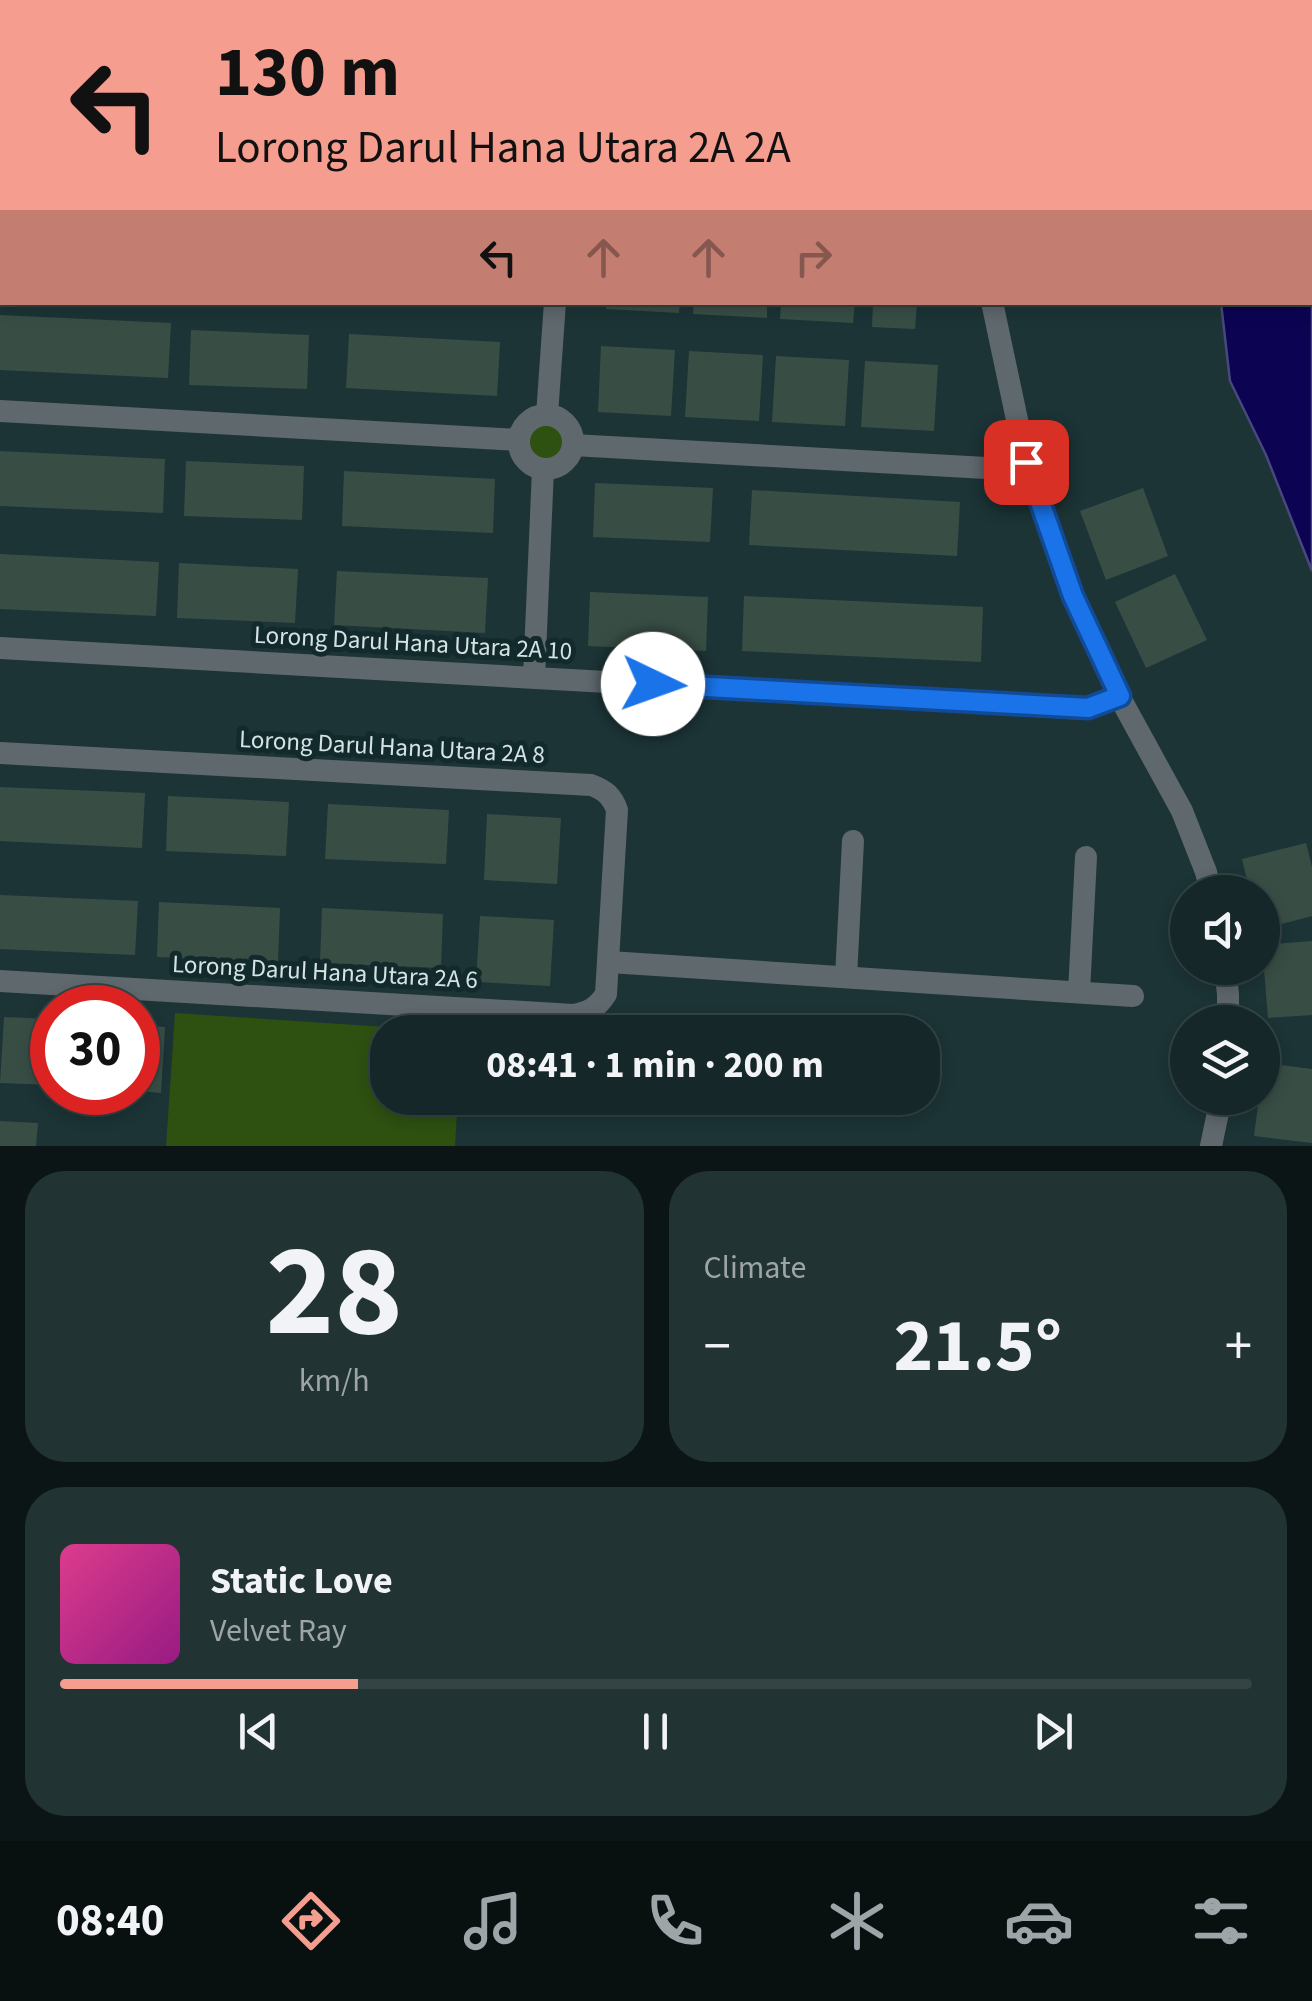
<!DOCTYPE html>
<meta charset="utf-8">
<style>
:root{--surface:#152728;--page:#223334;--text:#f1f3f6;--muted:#9da5a8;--line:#344445;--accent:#f59d8e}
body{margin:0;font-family:"Source Sans 3",sans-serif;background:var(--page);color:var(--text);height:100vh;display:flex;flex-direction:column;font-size:38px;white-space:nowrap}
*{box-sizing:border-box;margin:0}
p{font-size:32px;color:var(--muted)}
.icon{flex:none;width:55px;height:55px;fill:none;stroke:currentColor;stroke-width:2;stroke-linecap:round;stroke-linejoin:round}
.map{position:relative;height:1146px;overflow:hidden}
.details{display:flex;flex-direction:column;gap:25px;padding:25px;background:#0c1516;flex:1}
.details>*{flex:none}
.top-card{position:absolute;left:0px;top:0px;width:1312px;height:305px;box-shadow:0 5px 15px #0003,0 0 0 2px var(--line);background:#f59d8e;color:#111;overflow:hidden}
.fabs{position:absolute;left:1170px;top:875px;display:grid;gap:20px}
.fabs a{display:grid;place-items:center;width:110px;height:110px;border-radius:50%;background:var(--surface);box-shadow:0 5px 15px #0003,0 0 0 2px var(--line);font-size:50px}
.speed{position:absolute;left:30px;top:985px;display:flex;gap:20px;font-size:50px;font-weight:700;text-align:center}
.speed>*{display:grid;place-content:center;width:130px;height:130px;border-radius:50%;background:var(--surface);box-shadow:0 5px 15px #0003,0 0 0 2px var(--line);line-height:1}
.speed .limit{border:15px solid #d22;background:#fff;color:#111}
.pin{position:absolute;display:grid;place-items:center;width:85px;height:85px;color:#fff;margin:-42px;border-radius:20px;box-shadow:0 5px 15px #0006}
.me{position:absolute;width:110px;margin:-55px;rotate:93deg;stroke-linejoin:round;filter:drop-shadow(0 0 8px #0008)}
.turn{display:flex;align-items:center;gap:35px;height:210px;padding:0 50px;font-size:45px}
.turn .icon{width:130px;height:130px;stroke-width:2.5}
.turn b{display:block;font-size:70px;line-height:85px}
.lanes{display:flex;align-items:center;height:95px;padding:0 50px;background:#0003;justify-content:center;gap:50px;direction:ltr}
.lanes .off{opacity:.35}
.big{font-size:75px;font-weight:700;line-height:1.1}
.details .widget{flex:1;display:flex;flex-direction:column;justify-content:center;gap:15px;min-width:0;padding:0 35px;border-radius:40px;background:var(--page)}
.details .dial{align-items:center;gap:0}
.dial b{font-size:130px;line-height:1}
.song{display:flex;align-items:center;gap:30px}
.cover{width:120px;height:120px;border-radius:15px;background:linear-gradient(135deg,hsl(330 70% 55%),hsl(310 70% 35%))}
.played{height:10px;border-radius:5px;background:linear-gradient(90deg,var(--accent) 25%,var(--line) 25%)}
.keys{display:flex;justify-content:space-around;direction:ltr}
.heat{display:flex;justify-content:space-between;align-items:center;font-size:55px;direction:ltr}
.details .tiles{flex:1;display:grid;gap:25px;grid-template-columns:1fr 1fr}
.widget:last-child{grid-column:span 2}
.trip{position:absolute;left:370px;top:1015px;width:570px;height:100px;border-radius:40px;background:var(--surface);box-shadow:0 5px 15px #0003,0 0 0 2px var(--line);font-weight:700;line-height:100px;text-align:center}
.tab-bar{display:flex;height:160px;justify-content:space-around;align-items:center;background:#081010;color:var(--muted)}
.tab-bar .icon{width:70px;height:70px}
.tab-bar .selected{color:var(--accent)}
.tab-bar b{font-size:45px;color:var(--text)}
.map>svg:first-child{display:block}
.green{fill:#2e5011}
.water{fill:#0c0452;stroke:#48477e;stroke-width:2.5}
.building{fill:#384e45}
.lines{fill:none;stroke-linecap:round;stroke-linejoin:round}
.minor{stroke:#5f686d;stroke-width:22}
.route-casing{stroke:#114b97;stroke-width:25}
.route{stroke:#1a73e8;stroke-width:18}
.labels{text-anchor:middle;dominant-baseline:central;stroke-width:10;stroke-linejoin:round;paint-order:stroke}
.street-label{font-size:25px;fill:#d5e3e4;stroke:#122a2c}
</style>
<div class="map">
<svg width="1312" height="1146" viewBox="0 0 1312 1146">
<rect width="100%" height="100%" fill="#1c3436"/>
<g class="green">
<circle cx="546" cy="442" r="20"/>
<polygon points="175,1013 462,1032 388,1032 388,1098 458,1098 455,1146 166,1146"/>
</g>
<polygon class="water" points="1190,0 1312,0 1312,571 1266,455 1230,381 1221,303 1310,302 1310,2 1190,2"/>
<g class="building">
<polygon points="606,302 680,302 679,313 606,309"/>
<polygon points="694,302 767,302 767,318 693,314"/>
<polygon points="781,302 855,302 853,323 780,319"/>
<polygon points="873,302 917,302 915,329 872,327"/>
<polygon points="0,315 171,323 168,378 0,370"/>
<polygon points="191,330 309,335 307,389 189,385"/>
<polygon points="349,334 500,342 497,396 346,388"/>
<polygon points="601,346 675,350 671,416 598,412"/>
<polygon points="689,351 763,355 759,421 685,417"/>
<polygon points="776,356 849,360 845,426 772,422"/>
<polygon points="865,361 938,365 934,431 861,427"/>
<polygon points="0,451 165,459 163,513 0,506"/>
<polygon points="186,461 304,466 302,520 184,516"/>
<polygon points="344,471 495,479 493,533 342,526"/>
<polygon points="595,483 713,488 710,542 593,537"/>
<polygon points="1143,488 1168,556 1106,580 1080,511"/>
<polygon points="752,490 960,502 957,556 749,545"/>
<polygon points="0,554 159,562 156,616 0,609"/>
<polygon points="179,563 298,569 295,623 177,618"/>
<polygon points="337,571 488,578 485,633 334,625"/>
<polygon points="1175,574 1207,640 1146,668 1115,602"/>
<polygon points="590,592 708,597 706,651 588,646"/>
<polygon points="744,596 983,607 981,662 742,651"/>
<polygon points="0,787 145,793 142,848 0,841"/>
<polygon points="168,796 289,802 286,856 166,851"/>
<polygon points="328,804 449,810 446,864 325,859"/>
<polygon points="487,814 561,818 557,884 484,880"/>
<polygon points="1306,843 1312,867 1312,916 1262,929 1262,892 1250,892 1242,859"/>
<polygon points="0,895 138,901 135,955 0,949"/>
<polygon points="159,902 280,908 278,962 157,957"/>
<polygon points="322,908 443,914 441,968 320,963"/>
<polygon points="480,916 554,920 550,986 476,982"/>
<polygon points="1312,941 1312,1015 1268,1018 1262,945"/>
<polygon points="4,1017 52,1019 52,1085 0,1083"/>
<polygon points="138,1025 165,1027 161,1093 138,1091"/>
<polygon points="1263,1063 1312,1069 1312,1143 1254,1136 1259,1098 1262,1098"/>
<polygon points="0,1121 38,1123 36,1146 0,1146"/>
</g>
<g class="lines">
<g class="minor">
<polyline points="927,0 930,2"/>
<polyline points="574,2 574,0"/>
<polyline points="967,2 969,0"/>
<polyline points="0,179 2,179"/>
<polyline points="992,302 1026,462 1073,596 1119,696 1182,811 1206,872 1211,892"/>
<polyline points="0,411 519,440"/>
<circle cx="546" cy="442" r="27"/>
<polyline points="547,415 555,302"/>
<polyline points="573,445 1004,469 1026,462"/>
<polyline points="0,648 1088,709 1119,696"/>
<polyline points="534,677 543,469"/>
<path d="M 0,753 L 591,785 C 605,790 612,796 617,810 L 606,994 C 597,1008 589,1012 573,1015 L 0,981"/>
<polyline points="609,962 1133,996"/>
<polyline points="1225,968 1228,994 1228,1022"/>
<polyline points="846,977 853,841"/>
<polyline points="1079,992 1086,857"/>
<polyline points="1211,1146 1221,1098"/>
</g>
</g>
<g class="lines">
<defs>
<polyline id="route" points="653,684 1088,708 1120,696 1073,596 1026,462"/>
</defs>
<use href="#route" class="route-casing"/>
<use href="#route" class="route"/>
</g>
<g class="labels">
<g class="street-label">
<text transform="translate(413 643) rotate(3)">Lorong Darul Hana Utara 2A 10</text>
<text transform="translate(392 747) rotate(3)">Lorong Darul Hana Utara 2A 8</text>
<text transform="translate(325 972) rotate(3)">Lorong Darul Hana Utara 2A 6</text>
</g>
</g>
</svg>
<div class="fabs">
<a><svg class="icon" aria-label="sound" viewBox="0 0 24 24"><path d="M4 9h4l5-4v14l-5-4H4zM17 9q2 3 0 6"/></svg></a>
<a><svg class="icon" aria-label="layers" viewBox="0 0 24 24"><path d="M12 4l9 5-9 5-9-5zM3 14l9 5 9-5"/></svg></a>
</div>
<div class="speed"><div class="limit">30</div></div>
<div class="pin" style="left:1026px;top:462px;background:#d93025"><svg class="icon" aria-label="arrive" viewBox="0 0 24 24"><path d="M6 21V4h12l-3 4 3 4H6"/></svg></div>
<svg class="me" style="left:653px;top:684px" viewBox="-20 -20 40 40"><circle r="19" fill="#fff"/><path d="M0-13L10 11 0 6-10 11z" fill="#1a73e8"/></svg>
<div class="trip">08:41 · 1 min · 200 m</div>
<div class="top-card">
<div class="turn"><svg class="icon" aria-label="left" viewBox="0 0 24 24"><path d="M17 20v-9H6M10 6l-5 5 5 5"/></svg><div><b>130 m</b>Lorong Darul Hana Utara 2A 2A</div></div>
<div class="lanes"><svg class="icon" aria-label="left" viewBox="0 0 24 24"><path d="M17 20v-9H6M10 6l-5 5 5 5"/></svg><svg class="icon off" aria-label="ahead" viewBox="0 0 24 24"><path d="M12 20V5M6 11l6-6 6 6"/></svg><svg class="icon off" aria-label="ahead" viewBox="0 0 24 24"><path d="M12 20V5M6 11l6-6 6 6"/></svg><svg class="icon off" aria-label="right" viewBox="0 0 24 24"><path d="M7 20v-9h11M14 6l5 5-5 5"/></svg></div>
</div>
</div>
<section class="details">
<div class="tiles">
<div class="widget dial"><b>28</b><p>km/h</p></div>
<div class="widget"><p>Climate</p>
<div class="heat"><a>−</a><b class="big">21.5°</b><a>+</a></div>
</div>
<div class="widget">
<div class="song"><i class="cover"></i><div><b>Static Love</b><p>Velvet Ray</p></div></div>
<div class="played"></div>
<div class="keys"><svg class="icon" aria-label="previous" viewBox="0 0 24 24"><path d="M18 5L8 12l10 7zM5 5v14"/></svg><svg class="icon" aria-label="pause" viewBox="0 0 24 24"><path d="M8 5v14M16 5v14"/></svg><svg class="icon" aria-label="next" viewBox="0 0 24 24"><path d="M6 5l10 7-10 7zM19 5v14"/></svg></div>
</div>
</div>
</section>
<nav class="tab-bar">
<b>08:40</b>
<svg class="icon selected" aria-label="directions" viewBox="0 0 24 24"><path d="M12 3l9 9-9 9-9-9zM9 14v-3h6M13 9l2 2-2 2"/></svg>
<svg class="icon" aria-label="music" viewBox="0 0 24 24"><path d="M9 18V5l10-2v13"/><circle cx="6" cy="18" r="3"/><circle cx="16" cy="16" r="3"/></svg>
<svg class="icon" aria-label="phone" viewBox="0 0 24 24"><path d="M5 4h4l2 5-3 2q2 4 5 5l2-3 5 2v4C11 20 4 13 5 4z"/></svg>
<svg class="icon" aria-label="climate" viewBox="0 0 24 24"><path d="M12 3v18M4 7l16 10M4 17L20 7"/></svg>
<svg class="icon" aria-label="car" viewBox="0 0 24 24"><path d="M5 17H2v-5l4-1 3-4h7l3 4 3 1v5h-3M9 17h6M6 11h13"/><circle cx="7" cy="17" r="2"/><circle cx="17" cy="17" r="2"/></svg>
<svg class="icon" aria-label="filters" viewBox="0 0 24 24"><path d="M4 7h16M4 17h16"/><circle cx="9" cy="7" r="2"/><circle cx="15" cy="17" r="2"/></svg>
</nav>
